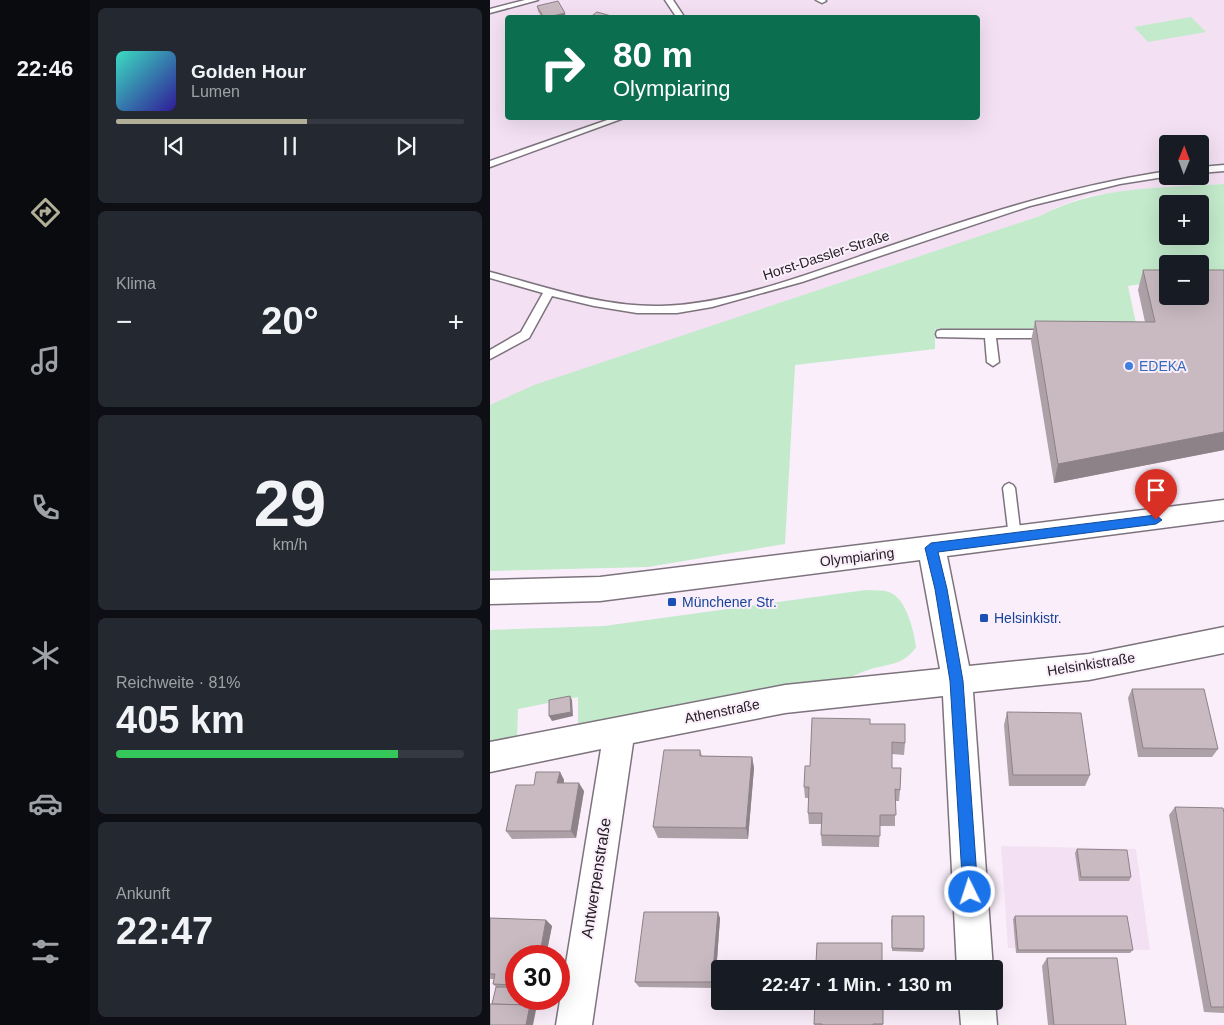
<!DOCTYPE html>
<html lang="de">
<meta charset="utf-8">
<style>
:root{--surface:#171b24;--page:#242831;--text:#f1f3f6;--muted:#9ea1a6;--line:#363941;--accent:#b2af99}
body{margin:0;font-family:Arial,sans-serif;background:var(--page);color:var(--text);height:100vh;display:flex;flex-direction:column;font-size:19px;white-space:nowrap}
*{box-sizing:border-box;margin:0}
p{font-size:16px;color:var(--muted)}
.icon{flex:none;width:28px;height:28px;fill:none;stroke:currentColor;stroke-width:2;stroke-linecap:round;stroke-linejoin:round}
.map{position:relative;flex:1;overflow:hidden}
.details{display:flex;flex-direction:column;gap:8px;padding:8px;background:#0d0f14;width:400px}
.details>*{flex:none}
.banner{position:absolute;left:15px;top:15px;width:475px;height:105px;border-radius:5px;box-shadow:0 5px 20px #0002;background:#0b6e4f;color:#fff;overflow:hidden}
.needle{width:32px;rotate:1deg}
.buttons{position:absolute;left:669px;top:135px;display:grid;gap:10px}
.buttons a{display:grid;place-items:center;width:50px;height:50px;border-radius:5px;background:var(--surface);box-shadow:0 5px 20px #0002;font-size:25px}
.speed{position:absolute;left:15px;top:945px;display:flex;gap:10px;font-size:25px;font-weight:700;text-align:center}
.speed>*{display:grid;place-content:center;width:65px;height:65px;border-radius:50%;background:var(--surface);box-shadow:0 5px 20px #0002;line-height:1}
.speed .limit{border:8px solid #d22;background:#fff;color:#111}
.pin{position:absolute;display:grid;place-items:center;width:42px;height:42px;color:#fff;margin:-51px -21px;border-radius:50% 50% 50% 0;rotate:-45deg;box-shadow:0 0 5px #0007}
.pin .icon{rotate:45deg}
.me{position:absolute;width:55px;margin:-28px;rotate:356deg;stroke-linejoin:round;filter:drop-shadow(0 0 4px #0008)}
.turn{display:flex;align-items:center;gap:18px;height:105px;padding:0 25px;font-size:22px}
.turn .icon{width:65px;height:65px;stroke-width:2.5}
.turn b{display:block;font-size:35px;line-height:42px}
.big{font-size:38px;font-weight:700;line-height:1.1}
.details .card{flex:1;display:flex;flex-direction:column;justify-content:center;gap:8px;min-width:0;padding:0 18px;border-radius:8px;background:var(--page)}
.details .dial{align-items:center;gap:0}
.dial b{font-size:65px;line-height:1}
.song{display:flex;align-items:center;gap:15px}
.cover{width:60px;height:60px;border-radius:8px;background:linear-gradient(135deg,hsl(170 70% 55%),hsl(250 70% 35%))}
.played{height:5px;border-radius:2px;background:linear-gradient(90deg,var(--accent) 55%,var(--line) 55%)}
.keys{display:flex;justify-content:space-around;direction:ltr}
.heat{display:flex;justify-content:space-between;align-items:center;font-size:28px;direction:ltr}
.charge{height:8px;border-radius:4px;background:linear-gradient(90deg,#34c759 81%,var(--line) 0)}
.trip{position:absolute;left:221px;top:960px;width:292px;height:50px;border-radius:5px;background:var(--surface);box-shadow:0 5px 20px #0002;font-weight:700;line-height:50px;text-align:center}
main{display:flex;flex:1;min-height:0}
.dock{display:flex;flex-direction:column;width:90px;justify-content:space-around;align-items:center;background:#090b0e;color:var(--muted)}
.dock .icon{width:35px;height:35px}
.dock .active{color:var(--accent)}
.dock b{font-size:22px;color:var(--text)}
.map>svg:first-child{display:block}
.built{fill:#f3e1f3;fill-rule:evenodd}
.green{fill:#c2eacb;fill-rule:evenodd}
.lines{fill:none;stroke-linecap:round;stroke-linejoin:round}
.service-casing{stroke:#7d737d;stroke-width:3}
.minor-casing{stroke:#7d737d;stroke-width:3}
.service{fill:#fff;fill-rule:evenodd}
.minor{fill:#fff;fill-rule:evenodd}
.wall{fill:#ada0a6}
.shaded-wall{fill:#8d8287}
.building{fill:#c9bac1;stroke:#8d8287}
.route{fill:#1a73e8;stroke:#114b97}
.shop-dot{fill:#3f7fe0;stroke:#faeefa;stroke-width:2}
.transit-dot{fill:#1a4fb4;stroke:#faeefa;stroke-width:2}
.labels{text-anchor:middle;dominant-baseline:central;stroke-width:4;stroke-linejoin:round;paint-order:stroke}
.street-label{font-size:14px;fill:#252125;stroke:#faeefa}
.shop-label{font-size:14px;fill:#366cbe;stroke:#faeefa;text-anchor:start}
.transit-label{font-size:14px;fill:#164399;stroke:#faeefa;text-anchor:start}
.near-street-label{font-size:16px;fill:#252125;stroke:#faeefa}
</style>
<main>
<nav class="dock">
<b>22:46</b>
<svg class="icon active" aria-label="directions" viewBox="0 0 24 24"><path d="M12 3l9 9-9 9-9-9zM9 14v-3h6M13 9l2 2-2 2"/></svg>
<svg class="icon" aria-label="music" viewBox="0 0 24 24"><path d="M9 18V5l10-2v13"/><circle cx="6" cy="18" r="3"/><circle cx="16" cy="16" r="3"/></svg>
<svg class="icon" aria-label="phone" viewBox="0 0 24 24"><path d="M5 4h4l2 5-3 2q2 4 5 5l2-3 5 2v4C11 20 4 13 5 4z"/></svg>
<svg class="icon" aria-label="climate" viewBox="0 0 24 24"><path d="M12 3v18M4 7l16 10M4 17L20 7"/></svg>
<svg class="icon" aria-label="car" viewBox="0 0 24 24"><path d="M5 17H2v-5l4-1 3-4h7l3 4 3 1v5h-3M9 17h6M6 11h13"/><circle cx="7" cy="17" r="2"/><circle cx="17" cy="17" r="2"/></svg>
<svg class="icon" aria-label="filters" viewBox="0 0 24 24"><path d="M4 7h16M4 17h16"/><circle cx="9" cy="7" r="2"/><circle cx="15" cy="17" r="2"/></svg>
</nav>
<section class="details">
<div class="card">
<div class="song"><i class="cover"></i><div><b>Golden Hour</b><p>Lumen</p></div></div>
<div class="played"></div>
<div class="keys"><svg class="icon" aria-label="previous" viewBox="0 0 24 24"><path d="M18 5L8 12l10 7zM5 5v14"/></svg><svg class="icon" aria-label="pause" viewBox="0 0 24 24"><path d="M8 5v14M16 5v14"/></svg><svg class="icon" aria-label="next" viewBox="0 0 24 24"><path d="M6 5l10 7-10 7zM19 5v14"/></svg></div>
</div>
<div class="card"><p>Klima</p>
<div class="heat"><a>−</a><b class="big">20°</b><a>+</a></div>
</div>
<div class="card dial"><b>29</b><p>km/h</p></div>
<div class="card"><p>Reichweite · 81%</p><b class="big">405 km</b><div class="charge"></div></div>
<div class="card"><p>Ankunft</p><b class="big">22:47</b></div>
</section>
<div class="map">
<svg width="734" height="1025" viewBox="0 0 734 1025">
<rect width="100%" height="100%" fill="#faeefa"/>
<g class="built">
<path d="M 0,0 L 734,0 L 734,184 L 600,195 L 567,207 L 550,216 L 0,405 ZM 18,18 L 488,18 L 488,118 L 18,118 ZM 678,144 L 710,144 L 710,176 L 678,176 Z"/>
<polygon points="511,846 646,849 660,950 518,948"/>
</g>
<g class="green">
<polygon points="701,17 716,32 658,42 644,27"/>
<path d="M 734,184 L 734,273 L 710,276 L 710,264 L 678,264 L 677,280 L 638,286 L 647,328 L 445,329 L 445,349 L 305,365 L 295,544 L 158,567 L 0,571 L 0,405 L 44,385 L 550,216 C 605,186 673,188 734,184 ZM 678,204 L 710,204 L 710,236 L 678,236 Z"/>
<path d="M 376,590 C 384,591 396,589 403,594 C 417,603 424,631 426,647 C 415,664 400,664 381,669 C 371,672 361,677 351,682 L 88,724 L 88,697 L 28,709 L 27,738 L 0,744 L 0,630 L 114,626 Z"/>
</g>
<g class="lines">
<defs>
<g id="service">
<polygon points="35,0 48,0 0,13 0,9"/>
<polygon points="175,0 183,0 195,18 187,18"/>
<polygon points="326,0 335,0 336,1 332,3"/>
<polygon points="123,118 134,118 0,167 0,161"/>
<polygon points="734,165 734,171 710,173 710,167"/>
<path d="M 678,171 L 678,176 L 680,176 L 630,184 L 540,206 L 312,282 L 222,307 L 187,313 L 147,313 L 104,306 L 62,296 L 39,338 L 0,359 L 0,350 L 31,332 L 53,293 L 0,278 L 0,272 C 55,287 112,307 170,306 C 237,305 319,274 382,252 C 481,218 573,187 678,171 Z"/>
<polygon points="451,330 558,330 563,334 558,338 506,338 509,362 503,366 497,362 495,338 447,337 446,334 447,331"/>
<polygon points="519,483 523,485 525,488 531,537 529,541 521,541 519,537 513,488 515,485"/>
</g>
<g id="minor">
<polygon points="734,500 734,520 457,556 479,666 599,654 734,627 734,653 599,680 483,692 503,969 467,969 453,696 295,713 143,743 102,1025 66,1025 111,749 0,772 0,742 295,685 450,669 430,560 110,601 0,604 0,580 110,577"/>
<polygon points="469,1001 505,1001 507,1025 471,1025"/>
</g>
</defs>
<use href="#service" class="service-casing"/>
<use href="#minor" class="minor-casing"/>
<use href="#service" class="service"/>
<use href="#minor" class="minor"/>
</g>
<g class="wall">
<polygon points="47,6 76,18 52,18 48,11"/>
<polygon points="653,270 734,270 734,450 564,483 541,341 545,321 655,322 648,290"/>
<polygon points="642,689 728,749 722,757 648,757 638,698"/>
<polygon points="517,712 600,775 595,786 519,786 514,725"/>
<polygon points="380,724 415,743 414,755 402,754 402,768 410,790 409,801 405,801 405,826 390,826 389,847 332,846 331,835 332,824 319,824 318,813 319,798 315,798 314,787 320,766"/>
<polygon points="210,750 212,756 262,757 264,768 258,839 168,838 163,827"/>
<polygon points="70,772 74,780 74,783 94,791 86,838 22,839 16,831 44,785"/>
<polygon points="685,807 734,813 734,1013 714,1012 679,815"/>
<polygon points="587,849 641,877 639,881 589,881 585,853"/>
<polygon points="525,916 643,950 640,953 526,953 523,919"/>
<polygon points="0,918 56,920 62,926 56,956 26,956 26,999 42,999 41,1006 46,1010 2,1004 6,987 3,984 4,979 0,979"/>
<polygon points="230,918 225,988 149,987 145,982"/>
<polygon points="401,919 434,949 433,952 402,951"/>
<polygon points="557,958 636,1025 558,1025 552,966"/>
<polygon points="384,1003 393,1003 393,1025 324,1025 324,1024"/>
</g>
<g class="shaded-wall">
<polygon points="75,13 76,18 55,18"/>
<polygon points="734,432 734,450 564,483 568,464"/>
<polygon points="80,696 82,700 83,716 62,721 59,716"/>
<polygon points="262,757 264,768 258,839 256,828"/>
<polygon points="70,772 74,780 72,791 67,783"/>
<polygon points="89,783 94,791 86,838 81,831"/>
<polygon points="228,912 230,918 225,988 222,982"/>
<polygon points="56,920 62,926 56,956 53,956 50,953"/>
<polygon points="39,999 42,999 41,1006 46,1010 43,1025 36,1025 37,1007"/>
</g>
<g class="building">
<polygon points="68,1 75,13 54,18 47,6"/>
<polygon points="107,12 125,17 99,18"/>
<polygon points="653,270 678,270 678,296 710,296 710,270 734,270 734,432 568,464 545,321 665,322"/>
<polygon points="642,689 714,689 728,749 653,748"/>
<polygon points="80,696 81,712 59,716 59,700"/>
<polygon points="517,712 591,713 600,775 523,775"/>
<polygon points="322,718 380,719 380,724 415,724 415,743 402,742 402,768 411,768 410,790 405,789 406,815 390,815 390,836 331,835 332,813 318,813 319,787 314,787 315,766 320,766"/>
<polygon points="174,750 210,750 210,756 262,757 256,828 163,827"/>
<polygon points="46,772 70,772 67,783 89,783 81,831 16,831 26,785 44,785"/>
<polygon points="685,807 733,808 734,813 734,1007 721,1007"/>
<polygon points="587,849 637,850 641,877 591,877"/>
<polygon points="154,912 228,912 222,982 145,982"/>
<polygon points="402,916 434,916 434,949 402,948"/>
<polygon points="525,916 637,916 643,950 528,950"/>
<polygon points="0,918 56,920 50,953 44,953 44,956 26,956 26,985 3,984 5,974 0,974"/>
<polygon points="327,943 392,943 392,965 326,963"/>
<polygon points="557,958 627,958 636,1025 564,1025"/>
<polygon points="326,963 393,965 393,969 326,969"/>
<polygon points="6,987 26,987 26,999 39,999 37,1005 2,1004"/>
<polygon points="333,1001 384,1001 384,1003 393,1003 393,1024 383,1024 383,1025 332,1025 332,1024 324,1024 325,1002 333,1002"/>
<polygon points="0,1004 40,1005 36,1025 0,1025"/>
</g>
<polygon class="route" points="666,515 672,520 666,524 448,552 457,589 473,681 488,892 486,897 480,899 475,897 473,892 460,681 445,589 435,548 441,543"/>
<circle class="shop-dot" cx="639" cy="366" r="5"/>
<g class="transit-dot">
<rect x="177" y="597" width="10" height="10" rx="2.5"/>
<rect x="489" y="613" width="10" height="10" rx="2.5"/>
</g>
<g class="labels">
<g class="street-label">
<text transform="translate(336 255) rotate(-18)">Horst-Dassler-Straße</text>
<text transform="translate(367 557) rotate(-7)">Olympiaring</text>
<text transform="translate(601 664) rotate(-9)">Helsinkistraße</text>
<text transform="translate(232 711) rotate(-11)">Athenstraße</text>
</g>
<g class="shop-label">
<text x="649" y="366">EDEKA</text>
</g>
<g class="transit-label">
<text x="192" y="602">Münchener Str.</text>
<text x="504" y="618">Helsinkistr.</text>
</g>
<g class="near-street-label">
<text transform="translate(106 878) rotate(-81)">Antwerpenstraße</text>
</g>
</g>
</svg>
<div class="buttons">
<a><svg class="needle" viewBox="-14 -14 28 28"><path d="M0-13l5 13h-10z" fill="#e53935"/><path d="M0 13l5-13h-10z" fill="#9ea1a6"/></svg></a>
<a>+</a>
<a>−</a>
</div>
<div class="speed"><div class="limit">30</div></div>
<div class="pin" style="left:666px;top:520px;background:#d93025"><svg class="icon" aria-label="arrive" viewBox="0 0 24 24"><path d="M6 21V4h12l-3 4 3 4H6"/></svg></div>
<svg class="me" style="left:480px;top:892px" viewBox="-20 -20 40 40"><circle r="17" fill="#1a73e8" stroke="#fff" stroke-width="3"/><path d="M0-11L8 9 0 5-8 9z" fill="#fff"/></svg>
<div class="trip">22:47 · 1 Min. · 130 m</div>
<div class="banner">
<div class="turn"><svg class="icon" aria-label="right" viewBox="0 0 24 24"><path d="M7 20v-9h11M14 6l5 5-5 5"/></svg><div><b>80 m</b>Olympiaring</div></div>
</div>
</div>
</main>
